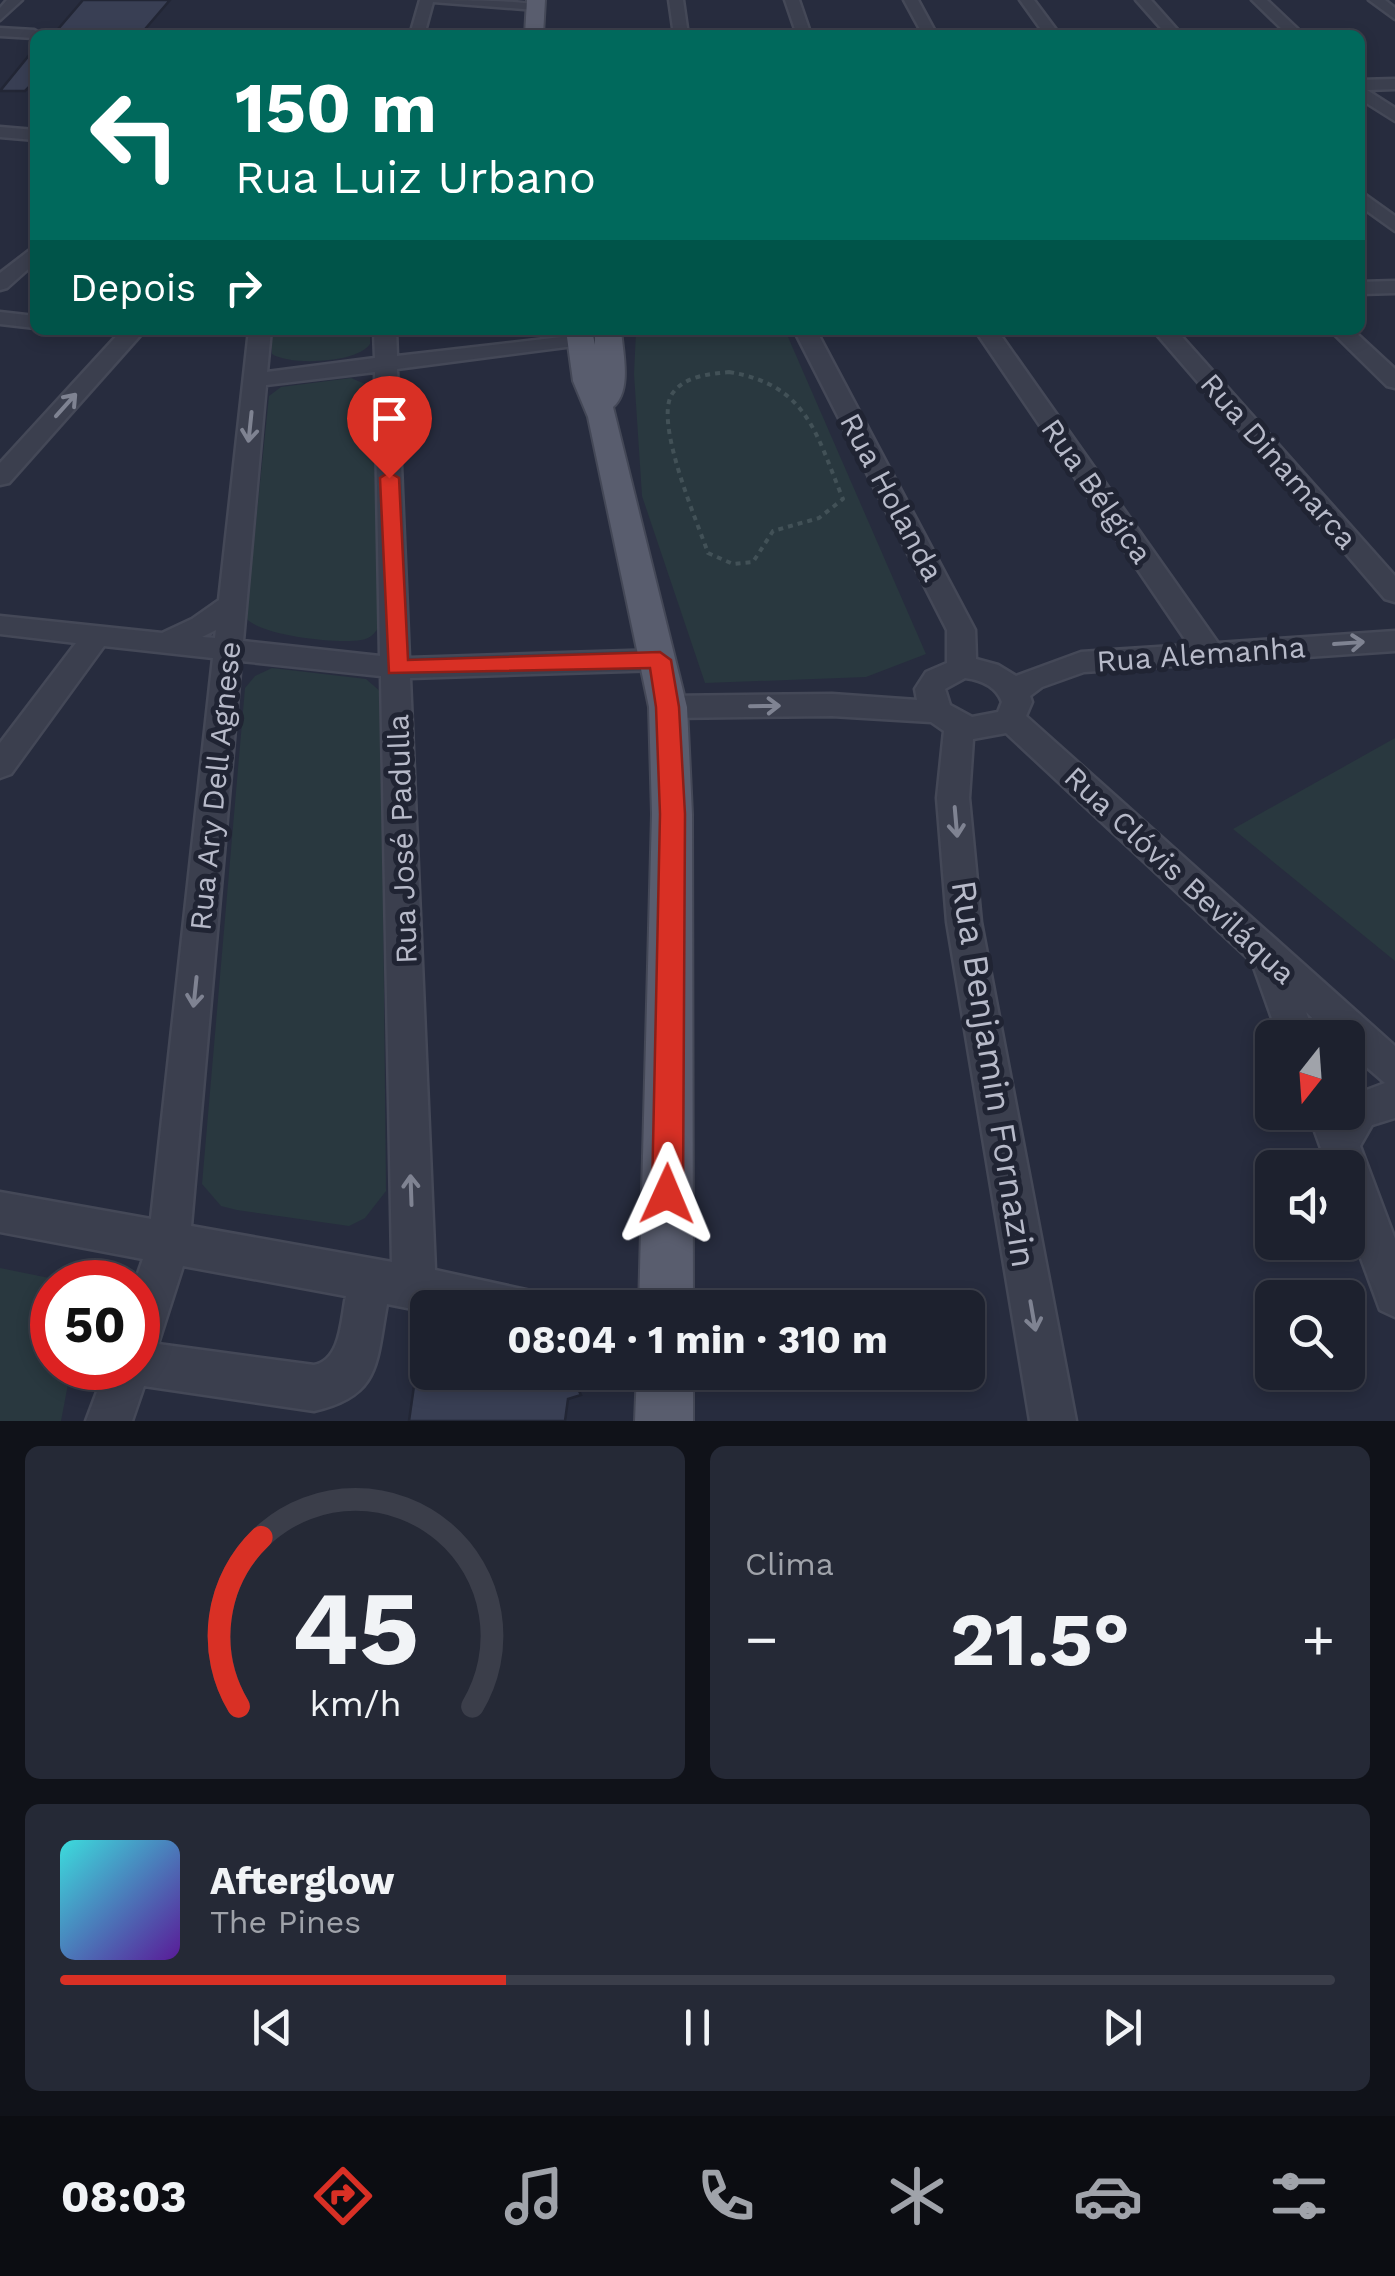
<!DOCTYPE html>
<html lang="pt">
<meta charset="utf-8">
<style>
:root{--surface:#1d212e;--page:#252936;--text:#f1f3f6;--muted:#a0a3aa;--line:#3b3e4a;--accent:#d93025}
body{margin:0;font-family:"Work Sans",sans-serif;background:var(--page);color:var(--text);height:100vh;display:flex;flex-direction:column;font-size:38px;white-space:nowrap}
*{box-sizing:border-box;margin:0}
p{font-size:32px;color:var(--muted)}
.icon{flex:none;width:55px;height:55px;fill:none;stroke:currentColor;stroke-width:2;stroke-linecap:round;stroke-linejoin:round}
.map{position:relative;height:1421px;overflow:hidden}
.sheet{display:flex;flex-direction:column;gap:25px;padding:25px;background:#101219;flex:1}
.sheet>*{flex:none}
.banner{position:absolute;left:30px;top:30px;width:1335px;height:305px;border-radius:15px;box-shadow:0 5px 15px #0003,0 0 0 2px var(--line);background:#00695c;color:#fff;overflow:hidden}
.needle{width:65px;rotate:197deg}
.controls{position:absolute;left:1255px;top:1020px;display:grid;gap:20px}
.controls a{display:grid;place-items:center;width:110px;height:110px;border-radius:15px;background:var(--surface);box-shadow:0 5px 15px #0003,0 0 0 2px var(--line);font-size:50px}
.speed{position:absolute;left:30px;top:1260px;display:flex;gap:20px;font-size:50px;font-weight:700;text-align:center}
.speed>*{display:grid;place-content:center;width:130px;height:130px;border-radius:50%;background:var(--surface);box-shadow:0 5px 15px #0003,0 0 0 2px var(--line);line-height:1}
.speed .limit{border:15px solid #d22;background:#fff;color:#111}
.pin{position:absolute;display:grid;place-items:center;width:85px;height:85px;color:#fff;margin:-102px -42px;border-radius:50% 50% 50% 0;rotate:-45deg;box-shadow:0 0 10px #0007}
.pin .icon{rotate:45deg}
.me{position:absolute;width:110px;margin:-55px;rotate:1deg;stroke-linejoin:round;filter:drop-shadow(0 0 8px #0008)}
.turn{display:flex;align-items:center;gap:35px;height:210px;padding:0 40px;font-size:45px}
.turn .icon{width:130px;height:130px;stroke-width:2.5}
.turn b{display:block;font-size:70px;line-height:85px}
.then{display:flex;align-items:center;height:95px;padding:0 40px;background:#0003;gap:20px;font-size:38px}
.big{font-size:75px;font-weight:700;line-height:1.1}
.sheet .tile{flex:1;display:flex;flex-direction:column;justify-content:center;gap:15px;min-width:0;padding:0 35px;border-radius:15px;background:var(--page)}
.sheet .dial{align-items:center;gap:0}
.dial svg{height:260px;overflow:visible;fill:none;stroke:var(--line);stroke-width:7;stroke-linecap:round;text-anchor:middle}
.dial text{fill:var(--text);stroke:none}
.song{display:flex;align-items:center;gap:30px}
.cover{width:120px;height:120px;border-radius:15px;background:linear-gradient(135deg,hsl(180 70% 55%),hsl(270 70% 35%))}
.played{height:10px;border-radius:5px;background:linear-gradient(90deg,var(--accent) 35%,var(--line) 35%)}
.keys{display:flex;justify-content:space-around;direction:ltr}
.heat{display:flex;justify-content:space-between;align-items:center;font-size:55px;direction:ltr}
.sheet .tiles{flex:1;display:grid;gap:25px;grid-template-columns:1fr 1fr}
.tile:last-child{grid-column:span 2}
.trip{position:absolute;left:410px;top:1290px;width:575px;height:100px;border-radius:15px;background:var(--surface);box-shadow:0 5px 15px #0003,0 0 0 2px var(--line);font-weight:700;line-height:100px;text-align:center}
.menu{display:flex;height:160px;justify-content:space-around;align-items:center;background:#0c0d12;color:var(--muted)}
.menu .icon{width:70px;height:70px}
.menu .active{color:var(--accent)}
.menu b{font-size:45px;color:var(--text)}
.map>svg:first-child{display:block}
.green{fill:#29383f}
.building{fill:#393f54;stroke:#222635;stroke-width:2.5}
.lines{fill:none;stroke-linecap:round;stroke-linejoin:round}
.minor-casing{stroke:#444857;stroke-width:5}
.major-casing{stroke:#444857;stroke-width:4}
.path{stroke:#425157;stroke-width:4;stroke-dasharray:5 5;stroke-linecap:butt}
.minor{fill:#3b3f4e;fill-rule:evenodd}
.major{fill:#595d6e;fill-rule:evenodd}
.oneway{stroke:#7f8392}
.route{fill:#d93025;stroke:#8d1f18;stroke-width:2.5}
.labels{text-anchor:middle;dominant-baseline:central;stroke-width:10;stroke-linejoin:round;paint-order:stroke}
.street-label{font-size:30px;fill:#b7bac9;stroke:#202433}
.near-street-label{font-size:35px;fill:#b7bac9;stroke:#202433}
</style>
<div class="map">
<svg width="1395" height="1421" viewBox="0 0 1395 1421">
<rect width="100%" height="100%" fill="#272c3e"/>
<g class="green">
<path d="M 271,330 L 370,330 L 370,344 C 358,363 290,366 272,354 Z"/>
<polygon points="785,330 926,654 866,677 705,683 642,496 634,374 636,331"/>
<path d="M 351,378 L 372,387 L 379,627 C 374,634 370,639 361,640 C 338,644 260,636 246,618 L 269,396 L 281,387 Z"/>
<polygon points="272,668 366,679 381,692 386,1191 365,1218 349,1226 237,1210 221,1206 202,1184 245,688 255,676"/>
<polygon points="1395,738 1395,961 1233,829"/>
<polygon points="0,1268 69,1282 52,1282 52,1368 71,1368 61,1421 0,1421"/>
</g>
<g class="building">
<polygon points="83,0 170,0 140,35 53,35"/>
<polygon points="35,48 35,81 25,91 0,91"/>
<polygon points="416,1372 578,1372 575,1383 581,1395 568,1399 565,1421 409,1421"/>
</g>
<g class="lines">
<defs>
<g id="minor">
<polygon points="7,0 22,0 0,20 0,8"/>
<path d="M 420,0 C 449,0 521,0 543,6 L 536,10 L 433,2 L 424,35 L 410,35 Z"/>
<polygon points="669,0 683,0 688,35 674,35"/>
<polygon points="785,0 799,0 811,35 797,35"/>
<polygon points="904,0 918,0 937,35 923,35"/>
<polygon points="1020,0 1034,0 1060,35 1045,35"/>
<polygon points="1136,0 1151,0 1182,35 1167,35"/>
<polygon points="1252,0 1267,0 1304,35 1288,35"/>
<polygon points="1369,0 1385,0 1395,8 1395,19"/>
<polygon points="0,28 34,30 41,34 34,38 0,36"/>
<polygon points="1395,79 1395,89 1367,90 1395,108 1395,121 1360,99 1360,80"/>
<polygon points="0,127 35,130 35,140 0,137"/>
<polygon points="1360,191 1395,216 1395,231 1360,206"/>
<polygon points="35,246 35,263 7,288 0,290 0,273"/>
<polygon points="1395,281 1395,293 1360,294 1360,282"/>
<polygon points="0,312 35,316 35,328 0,324"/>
<polygon points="122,330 145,330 9,483 0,485 0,463"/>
<path d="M 249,330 L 271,330 L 267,372 L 375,358 L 374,330 L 396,330 L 397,356 L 613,331 L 616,336 L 605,342 L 397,369 L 409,658 L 660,650 L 670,653 L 674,660 L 670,667 L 660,670 L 410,678 L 435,1270 L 540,1293 L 546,1308 L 428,1308 L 428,1312 L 387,1304 C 376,1363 381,1396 314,1411 L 144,1386 L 132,1421 L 86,1421 L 106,1368 L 138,1368 L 135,1282 L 143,1259 L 0,1232 L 0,1192 L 151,1219 L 213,658 L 104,646 L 11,774 L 0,778 L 0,743 L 76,643 L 0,634 L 0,616 L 162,633 L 192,619 L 219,600 ZM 375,372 L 380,656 L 243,641 L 266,385 ZM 216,630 L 215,638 L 202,637 ZM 241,661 L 381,676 L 392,1262 L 191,1226 ZM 183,1266 L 346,1296 C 341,1320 341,1360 314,1365 L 158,1344 Z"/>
<path d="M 794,330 L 816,330 L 975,630 L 976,659 L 998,665 L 1016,676 L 1081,652 L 1189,645 L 975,330 L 997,330 L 1218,643 L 1395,631 L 1395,651 L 1084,672 L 1042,687 L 1030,696 L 1032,702 L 1026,716 L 1395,1046 L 1395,1118 L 1372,1125 L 1360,1146 L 1395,1239 L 1395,1317 L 1380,1310 L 1348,1223 L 1348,1168 L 1328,1168 L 1308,1112 L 1348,1112 L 1348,1097 L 1385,1083 L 1348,1051 L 1348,1038 L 1333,1038 L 1306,1012 L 1316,1038 L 1279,1038 L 1252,962 L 1006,733 L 973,739 L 969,798 L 981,922 L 1076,1421 L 1030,1421 L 947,922 L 937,798 L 944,731 L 931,722 L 832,716 L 668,718 L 657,715 L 653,707 L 657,699 L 668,696 L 832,694 L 917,700 L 915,689 L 926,672 L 947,663 L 947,630 ZM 965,678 C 981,680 996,686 1002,702 L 998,712 L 972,717 L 950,705 L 945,689 Z"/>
<polygon points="1153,330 1176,330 1395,576 1395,602 1385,599"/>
<polygon points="1330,330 1353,330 1395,369 1395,388 1387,386"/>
</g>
<g id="major">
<polygon points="527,0 545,0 543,35 525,35"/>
<path d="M 566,330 L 592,330 L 595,345 L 595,330 L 621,330 C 623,353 632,391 613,407 L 687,707 L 692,814 L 693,1308 L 639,1308 L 652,814 L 649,707 L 588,417 L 573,381 Z"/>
<polygon points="637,1372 693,1372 693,1421 635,1421"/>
</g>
</defs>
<use href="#minor" class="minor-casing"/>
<use href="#major" class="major-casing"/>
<path class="path" d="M 729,372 C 808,385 816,434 843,499 L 819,518 L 773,531 L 753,562 L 733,564 L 708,553 C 697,521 654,423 672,394 C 684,376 709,374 729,372 Z"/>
<use href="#minor" class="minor"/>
<use href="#major" class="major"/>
</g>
<defs><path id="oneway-shaft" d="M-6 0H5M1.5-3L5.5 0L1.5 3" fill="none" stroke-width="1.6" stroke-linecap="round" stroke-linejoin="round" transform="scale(2.5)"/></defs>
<g class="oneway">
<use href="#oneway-shaft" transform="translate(66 405) rotate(-48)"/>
<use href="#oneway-shaft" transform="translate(250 427) rotate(96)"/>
<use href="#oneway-shaft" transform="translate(1349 643) rotate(-4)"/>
<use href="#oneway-shaft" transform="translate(765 706) rotate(-1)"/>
<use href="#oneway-shaft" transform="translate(956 822) rotate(85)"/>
<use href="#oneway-shaft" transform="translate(195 992) rotate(96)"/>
<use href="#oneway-shaft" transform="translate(411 1190) rotate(-92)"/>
<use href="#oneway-shaft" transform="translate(1033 1316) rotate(80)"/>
</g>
<polygon class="route" points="389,472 399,478 408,660 660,652 671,660 679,707 685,814 683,1194 678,1204 667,1209 656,1204 652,1194 660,814 656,707 650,668 389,673 380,478"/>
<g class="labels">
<g class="street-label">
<text transform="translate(1279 461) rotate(49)">Rua Dinamarca</text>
<text transform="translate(1097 491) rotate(55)">Rua Bélgica</text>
<text transform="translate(892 497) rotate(62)">Rua Holanda</text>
<text transform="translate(1201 654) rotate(-4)">Rua Alemanha</text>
<text transform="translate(215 786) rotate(-84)">Rua Ary Dell Agnese</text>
<text transform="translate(402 839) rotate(-92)">Rua José Padulla</text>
<text transform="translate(1180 875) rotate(43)">Rua Clóvis Beviláqua</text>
</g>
<g class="near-street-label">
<text transform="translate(994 1074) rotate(81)">Rua Benjamin Fornazin</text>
</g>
</g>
</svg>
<div class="controls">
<a><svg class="needle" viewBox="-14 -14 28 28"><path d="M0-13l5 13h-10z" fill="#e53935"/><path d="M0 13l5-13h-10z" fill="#a0a3aa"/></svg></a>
<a><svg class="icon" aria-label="sound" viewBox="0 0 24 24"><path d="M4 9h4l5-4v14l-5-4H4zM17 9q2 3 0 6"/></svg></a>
<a><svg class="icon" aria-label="search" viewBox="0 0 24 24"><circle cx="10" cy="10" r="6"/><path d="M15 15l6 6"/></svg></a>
</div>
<div class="speed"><div class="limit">50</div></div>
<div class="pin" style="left:389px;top:478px;background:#d93025"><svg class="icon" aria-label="arrive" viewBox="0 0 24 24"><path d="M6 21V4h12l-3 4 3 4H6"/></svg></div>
<svg class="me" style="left:667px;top:1194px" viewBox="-20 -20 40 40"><path d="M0-17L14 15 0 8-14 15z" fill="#d93025" stroke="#fff" stroke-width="4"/></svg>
<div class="trip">08:04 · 1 min · 310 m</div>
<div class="banner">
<div class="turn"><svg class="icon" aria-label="left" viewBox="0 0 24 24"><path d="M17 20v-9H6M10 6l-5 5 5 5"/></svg><div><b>150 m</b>Rua Luiz Urbano</div></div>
<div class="then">Depois<svg class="icon" aria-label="right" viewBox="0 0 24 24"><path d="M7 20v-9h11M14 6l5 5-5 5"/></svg></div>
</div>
</div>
<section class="sheet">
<div class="tiles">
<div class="tile dial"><svg viewBox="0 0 100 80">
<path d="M14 69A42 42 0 1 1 86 69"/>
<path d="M14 69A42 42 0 0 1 21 17" stroke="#d93025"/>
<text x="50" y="56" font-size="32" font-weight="700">45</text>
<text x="50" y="72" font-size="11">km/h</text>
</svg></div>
<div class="tile"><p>Clima</p>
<div class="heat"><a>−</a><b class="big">21.5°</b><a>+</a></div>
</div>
<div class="tile">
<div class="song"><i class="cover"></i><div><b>Afterglow</b><p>The Pines</p></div></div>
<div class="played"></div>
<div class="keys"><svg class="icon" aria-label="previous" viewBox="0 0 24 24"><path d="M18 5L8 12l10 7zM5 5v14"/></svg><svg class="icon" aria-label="pause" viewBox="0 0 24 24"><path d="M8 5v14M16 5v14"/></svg><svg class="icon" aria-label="next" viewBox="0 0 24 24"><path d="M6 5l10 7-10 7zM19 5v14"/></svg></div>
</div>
</div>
</section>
<nav class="menu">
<b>08:03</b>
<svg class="icon active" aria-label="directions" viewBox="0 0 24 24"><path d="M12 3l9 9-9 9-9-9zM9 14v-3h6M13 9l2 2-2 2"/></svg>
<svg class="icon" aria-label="music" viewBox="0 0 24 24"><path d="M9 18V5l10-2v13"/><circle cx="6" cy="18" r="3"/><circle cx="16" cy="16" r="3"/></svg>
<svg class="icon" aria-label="phone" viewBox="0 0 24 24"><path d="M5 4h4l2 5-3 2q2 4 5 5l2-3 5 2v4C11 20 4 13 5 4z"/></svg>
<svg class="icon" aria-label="climate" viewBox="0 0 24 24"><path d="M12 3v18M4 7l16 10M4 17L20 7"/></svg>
<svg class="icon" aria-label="car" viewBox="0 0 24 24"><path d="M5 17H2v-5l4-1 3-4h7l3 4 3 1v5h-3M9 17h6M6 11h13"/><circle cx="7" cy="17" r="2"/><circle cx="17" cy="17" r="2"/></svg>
<svg class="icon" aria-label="filters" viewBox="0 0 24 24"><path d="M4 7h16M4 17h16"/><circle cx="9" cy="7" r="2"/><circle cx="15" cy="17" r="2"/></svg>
</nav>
